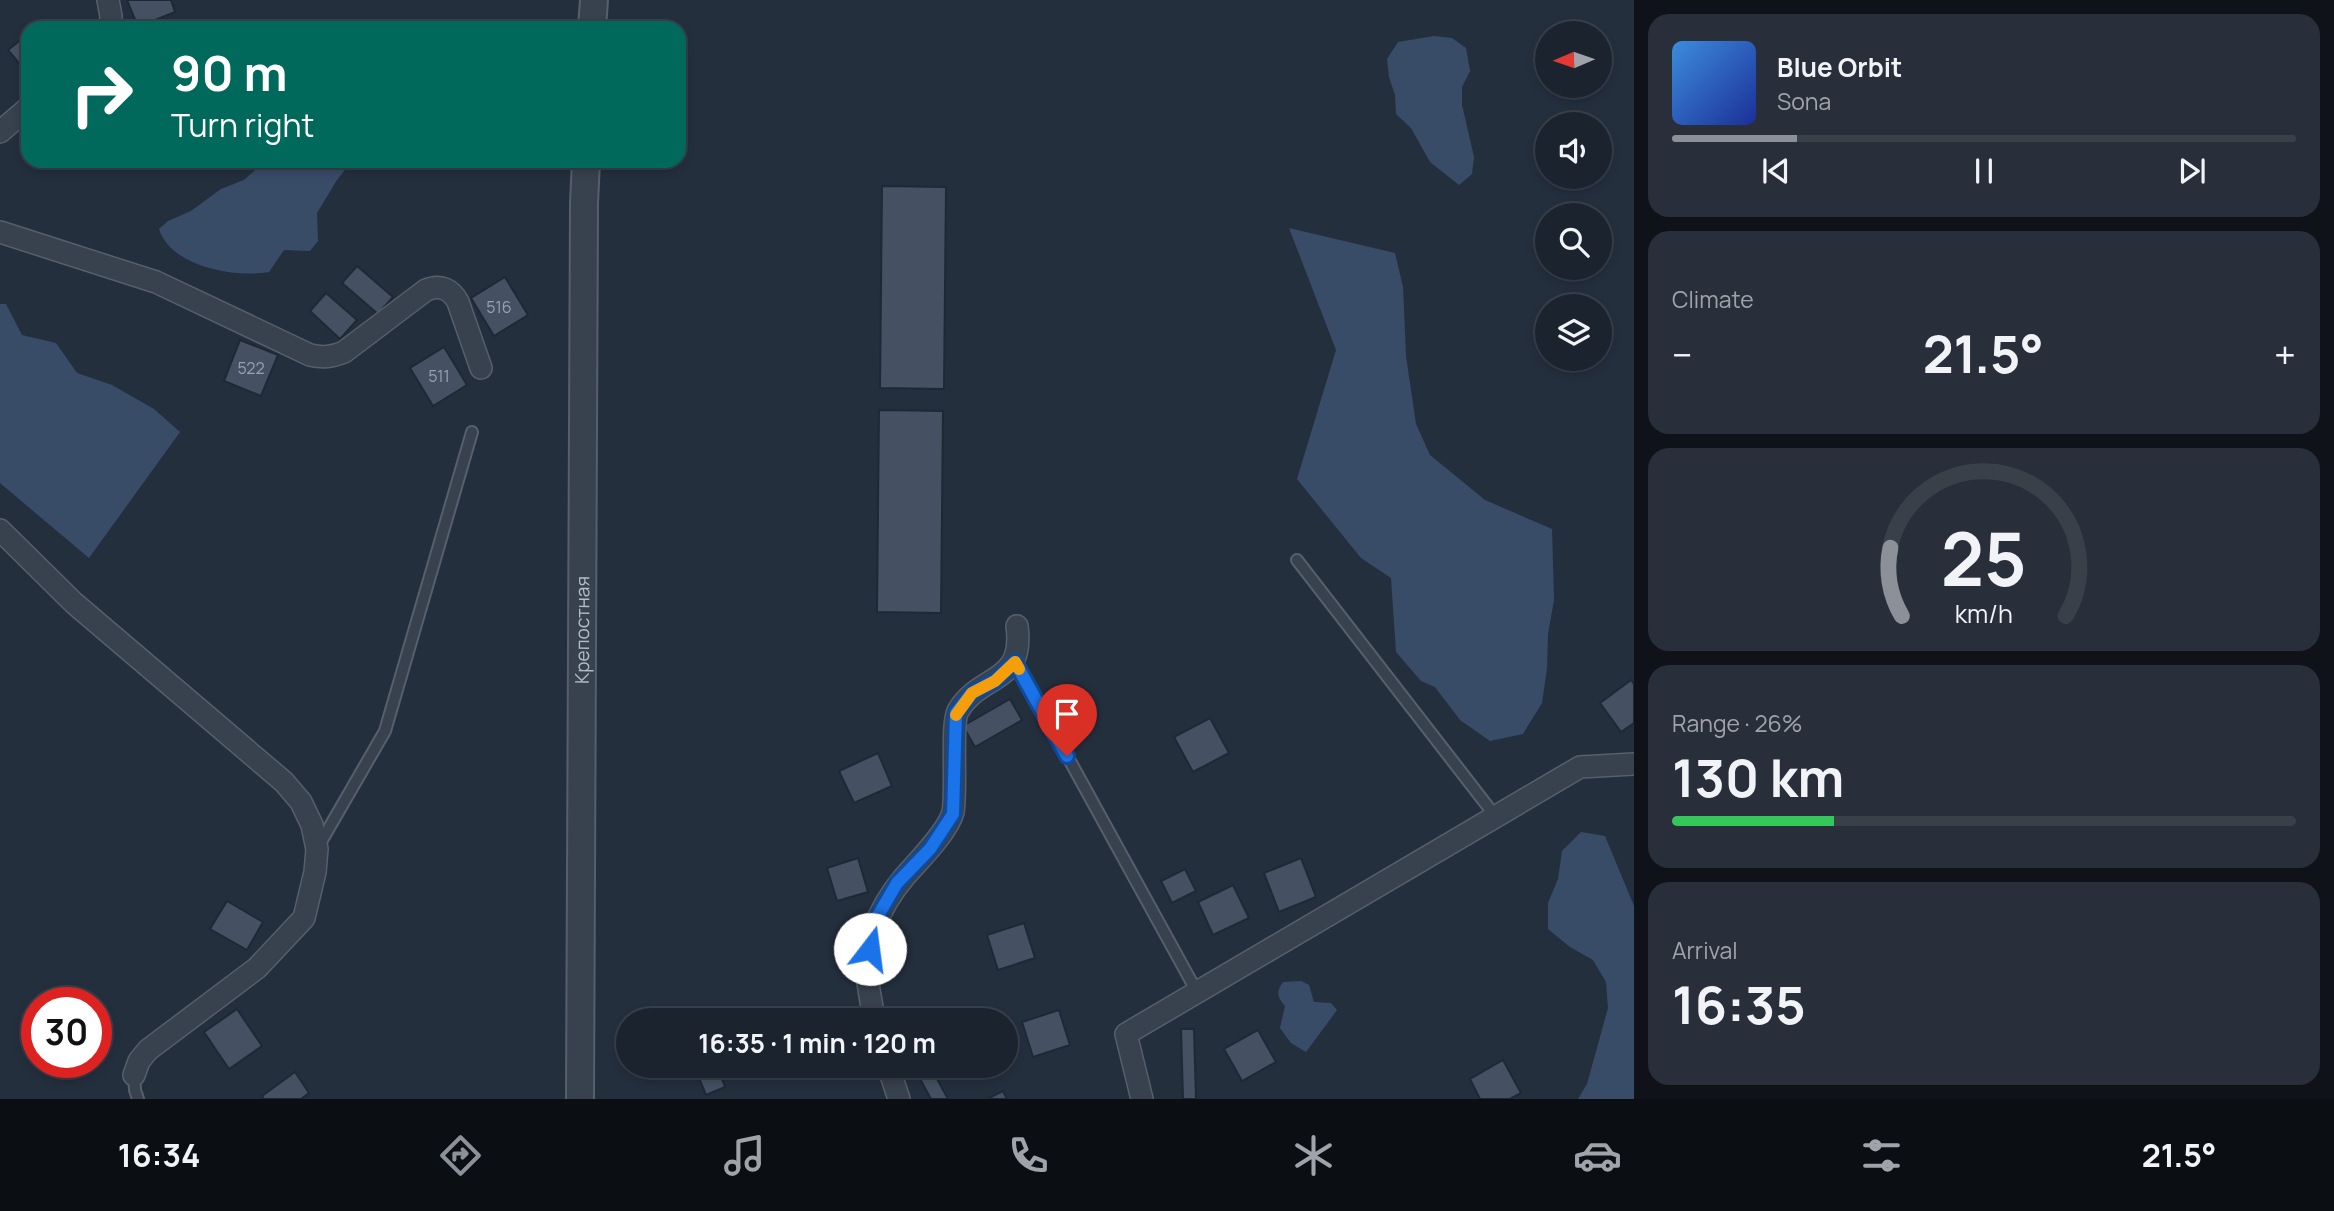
<!DOCTYPE html>
<meta charset="utf-8">
<style>
:root{--surface:#1b232e;--page:#282f3a;--text:#f1f3f6;--muted:#a0a4aa;--line:#39404a;--accent:#8c9099}
body{margin:0;font-family:Manrope,sans-serif;background:var(--page);color:var(--text);height:100vh;display:flex;flex-direction:column;font-size:26px;white-space:nowrap}
*{box-sizing:border-box;margin:0}
p{font-size:23px;color:var(--muted)}
.icon{flex:none;width:38px;height:38px;fill:none;stroke:currentColor;stroke-width:2;stroke-linecap:round;stroke-linejoin:round}
.map{position:relative;flex:1;overflow:hidden}
.side{display:flex;flex-direction:column;gap:14px;padding:14px;background:#0f1319;width:700px}
.side>*{flex:none}
.guide{position:absolute;left:21px;top:21px;width:665px;height:147px;border-radius:21px;box-shadow:0 4px 10px #0003,0 0 0 2px var(--line);background:#00695c;color:#fff;overflow:hidden}
.needle{width:46px;rotate:268deg}
.buttons{position:absolute;left:1535px;top:21px;display:grid;gap:14px}
.buttons a{display:grid;place-items:center;width:77px;height:77px;border-radius:50%;background:var(--surface);box-shadow:0 4px 10px #0003,0 0 0 2px var(--line);font-size:35px}
.speed{position:absolute;left:21px;top:987px;display:flex;gap:14px;font-size:35px;font-weight:700;text-align:center}
.speed>*{display:grid;place-content:center;width:91px;height:91px;border-radius:50%;background:var(--surface);box-shadow:0 4px 10px #0003,0 0 0 2px var(--line);line-height:1}
.speed .limit{border:10px solid #d22;background:#fff;color:#111}
.pin{position:absolute;display:grid;place-items:center;width:60px;height:60px;color:#fff;margin:-72px -30px;border-radius:50% 50% 50% 0;rotate:-45deg;box-shadow:0 0 7px #0007}
.pin .icon{rotate:45deg}
.me{position:absolute;width:77px;margin:-38px;rotate:15deg;stroke-linejoin:round;filter:drop-shadow(0 0 5px #0008)}
.turn{display:flex;align-items:center;gap:24px;height:147px;padding:0 35px;font-size:32px}
.turn .icon{width:91px;height:91px;stroke-width:2.5}
.turn b{display:block;font-size:49px;line-height:60px}
.big{font-size:52px;font-weight:700;line-height:1.1}
.side .card{flex:1;display:flex;flex-direction:column;justify-content:center;gap:10px;min-width:0;padding:0 24px;border-radius:21px;background:var(--page)}
.side .dial{align-items:center;gap:0}
.dial svg{height:182px;overflow:visible;fill:none;stroke:var(--line);stroke-width:7;stroke-linecap:round;text-anchor:middle}
.dial text{fill:var(--text);stroke:none}
.song{display:flex;align-items:center;gap:21px}
.cover{width:84px;height:84px;border-radius:10px;background:linear-gradient(135deg,hsl(210 70% 55%),hsl(230 70% 35%))}
.played{height:7px;border-radius:4px;background:linear-gradient(90deg,var(--accent) 20%,var(--line) 20%)}
.keys{display:flex;justify-content:space-around;direction:ltr}
.heat{display:flex;justify-content:space-between;align-items:center;font-size:38px;direction:ltr}
.charge{height:10px;border-radius:5px;background:linear-gradient(90deg,#34c759 26%,var(--line) 0)}
.trip{position:absolute;left:616px;top:1008px;width:402px;height:70px;border-radius:35px;background:var(--surface);box-shadow:0 4px 10px #0003,0 0 0 2px var(--line);font-weight:700;line-height:70px;text-align:center}
.menu{display:flex;height:112px;justify-content:space-around;align-items:center;background:#0b0e12;color:var(--muted)}
.menu .icon{width:49px;height:49px}
.menu .current{color:var(--accent)}
.menu b{font-size:32px;color:var(--text)}
main{display:flex;flex:1;min-height:0}
.map>svg:first-child{display:block}
.water{fill:#394c67}
.building{fill:#455162;stroke:#1f2835;stroke-width:2}
.lines{fill:none;stroke-linecap:round;stroke-linejoin:round}
.service-casing{stroke:#565f6c;stroke-width:14}
.minor-casing{stroke:#565f6c;stroke-width:24}
.tertiary-casing{stroke:#565f6c;stroke-width:30}
.service{stroke:#38414e;stroke-width:10}
.minor{stroke:#38414e;stroke-width:21}
.tertiary{stroke:#38414e;stroke-width:26}
.route-casing{stroke:#114b97;stroke-width:18}
.route{stroke:#1a73e8;stroke-width:12}
.slow{stroke:#f59e0b;stroke-width:12}
.labels{text-anchor:middle;dominant-baseline:central;stroke-width:5;stroke-linejoin:round;paint-order:stroke}
.number-label{font-size:16px;fill:#98a1af}
.street-label{font-size:19px;fill:#b4bcc9;stroke:#1d2633}
</style>
<main>
<div class="map">
<svg width="1634" height="1099" viewBox="0 0 1634 1099">
<rect width="100%" height="100%" fill="#242f3e"/>
<g class="water">
<polygon points="1434,36 1452,38 1466,48 1470,71 1462,87 1462,105 1474,157 1472,174 1459,185 1430,162 1411,128 1396,114 1395,95 1389,77 1387,59 1398,42"/>
<path d="M 305,161 L 352,161 L 337,180 L 317,213 L 318,241 L 310,251 L 284,250 L 269,272 C 235,278 171,267 159,229 L 168,221 L 191,211 L 221,189 L 244,180 L 262,164 L 275,162 L 300,166 Z"/>
<polygon points="1289,228 1395,253 1403,287 1406,356 1416,424 1430,455 1485,500 1552,529 1554,600 1548,634 1547,668 1542,703 1523,734 1490,741 1460,720 1435,687 1421,681 1396,652 1391,578 1361,558 1297,479 1336,350"/>
<polygon points="0,304 6,304 22,335 56,343 77,373 112,385 154,409 180,432 89,558 0,483"/>
<polygon points="1581,832 1605,836 1634,906 1634,1099 1578,1099 1587,1084 1608,1008 1606,982 1593,960 1570,947 1548,929 1548,903 1558,879 1562,851"/>
<path d="M 1301,981 L 1309,985 L 1314,1002 L 1331,1003 L 1337,1010 L 1306,1052 L 1291,1043 L 1280,1028 L 1285,1006 C 1277,997 1276,992 1283,982 Z"/>
</g>
<g class="building">
<polygon points="127,0 171,0 175,12 138,27"/>
<polygon points="28,34 28,74 8,50"/>
<polygon points="882,186 946,187 944,389 880,388"/>
<polygon points="357,266 393,297 378,314 342,283"/>
<polygon points="505,277 528,315 494,336 471,298"/>
<polygon points="326,293 357,320 340,339 310,311"/>
<polygon points="240,340 278,355 261,396 224,381"/>
<polygon points="444,347 467,385 433,406 410,368"/>
<polygon points="879,410 943,411 941,613 877,612"/>
<polygon points="1631,680 1634,684 1634,723 1621,732 1600,703"/>
<polygon points="1010,699 1022,720 975,747 963,726"/>
<polygon points="1210,718 1229,753 1193,772 1174,737"/>
<polygon points="878,753 892,786 854,803 839,771"/>
<polygon points="858,858 868,892 837,901 827,868"/>
<polygon points="1301,858 1316,897 1279,912 1264,873"/>
<polygon points="1185,869 1196,891 1172,903 1161,881"/>
<polygon points="1233,885 1249,918 1213,935 1198,902"/>
<polygon points="227,901 263,922 247,950 210,929"/>
<polygon points="1024,923 1035,958 998,970 987,935"/>
<polygon points="237,1009 262,1046 229,1069 204,1032"/>
<polygon points="1059,1010 1070,1045 1033,1057 1022,1022"/>
<polygon points="1181,1029 1194,1029 1196,1099 1183,1099"/>
<polygon points="1258,1030 1276,1062 1242,1081 1224,1049"/>
<polygon points="1503,1060 1521,1093 1510,1099 1480,1099 1470,1079"/>
<polygon points="694,1066 717,1066 725,1087 706,1095"/>
<polygon points="913,1066 930,1066 948,1099 931,1099"/>
<polygon points="295,1072 309,1093 301,1099 264,1099 262,1096"/>
<polygon points="1003,1091 1007,1099 987,1099"/>
</g>
<g class="lines">
<defs>
<g id="service">
<polyline points="1297,560 1496,817"/>
<polyline points="1015,661 1197,992"/>
<polyline points="318,847 385,731 472,432"/>
<polyline points="134,1075 135,1090 138,1099"/>
</g>
<g id="minor">
<polyline points="108,0 111,16 110,28"/>
<polyline points="0,132 28,108"/>
<path d="M 0,232 L 156,282 L 310,355 C 323,358 332,357 344,352 L 426,290 C 440,284 451,289 458,302 L 481,368"/>
<polyline points="0,530 74,603 284,782 301,802 312,825 317,849 315,872 304,918 257,968 148,1050 139,1061 134,1075"/>
<path d="M 874,1020 C 872,1005 868,988 867,973 C 866,929 887,894 916,864 C 927,852 949,828 953,812 C 957,791 951,723 958,711 C 980,673 1025,685 1017,626"/>
<polyline points="888,1066 899,1099"/>
<polyline points="1142,1099 1126,1034 1580,767 1634,764"/>
</g>
<g id="tertiary">
<polyline points="592,28 594,0"/>
<path id="s1" d="M 580,1099 L 584,203 L 586,161"/>
</g>
</defs>
<use href="#service" class="service-casing"/>
<use href="#minor" class="minor-casing"/>
<use href="#tertiary" class="tertiary-casing"/>
<use href="#service" class="service"/>
<use href="#minor" class="minor"/>
<use href="#tertiary" class="tertiary"/>
</g>
<g class="lines">
<defs>
<polyline id="route" points="870,949 872,926 897,883 930,849 953,814 956,713 972,693 995,681 1015,662 1067,756"/>
</defs>
<use href="#route" class="route-casing"/>
<use href="#route" class="route"/>
<polyline class="slow" points="956,715 972,693 995,681 1015,662 1019,669"/>
</g>
<g class="labels">
<g class="number-label">
<text x="499" y="307">516</text>
<text x="251" y="368">522</text>
<text x="439" y="376">511</text>
</g>
<g class="street-label">
<text stroke="none"><textPath href="#s1" startOffset="469">Крепостная</textPath></text>
</g>
</g>
</svg>
<div class="buttons">
<a><svg class="needle" viewBox="-14 -14 28 28"><path d="M0-13l5 13h-10z" fill="#e53935"/><path d="M0 13l5-13h-10z" fill="#a0a4aa"/></svg></a>
<a><svg class="icon" aria-label="sound" viewBox="0 0 24 24"><path d="M4 9h4l5-4v14l-5-4H4zM17 9q2 3 0 6"/></svg></a>
<a><svg class="icon" aria-label="search" viewBox="0 0 24 24"><circle cx="10" cy="10" r="6"/><path d="M15 15l6 6"/></svg></a>
<a><svg class="icon" aria-label="layers" viewBox="0 0 24 24"><path d="M12 4l9 5-9 5-9-5zM3 14l9 5 9-5"/></svg></a>
</div>
<div class="speed"><div class="limit">30</div></div>
<div class="pin" style="left:1067px;top:756px;background:#d93025"><svg class="icon" aria-label="arrive" viewBox="0 0 24 24"><path d="M6 21V4h12l-3 4 3 4H6"/></svg></div>
<svg class="me" style="left:870px;top:949px" viewBox="-20 -20 40 40"><circle r="19" fill="#fff"/><path d="M0-13L10 11 0 6-10 11z" fill="#1a73e8"/></svg>
<div class="trip">16:35 · 1 min · 120 m</div>
<div class="guide">
<div class="turn"><svg class="icon" aria-label="right" viewBox="0 0 24 24"><path d="M7 20v-9h11M14 6l5 5-5 5"/></svg><div><b>90 m</b>Turn right</div></div>
</div>
</div>
<section class="side">
<div class="card">
<div class="song"><i class="cover"></i><div><b>Blue Orbit</b><p>Sona</p></div></div>
<div class="played"></div>
<div class="keys"><svg class="icon" aria-label="previous" viewBox="0 0 24 24"><path d="M18 5L8 12l10 7zM5 5v14"/></svg><svg class="icon" aria-label="pause" viewBox="0 0 24 24"><path d="M8 5v14M16 5v14"/></svg><svg class="icon" aria-label="next" viewBox="0 0 24 24"><path d="M6 5l10 7-10 7zM19 5v14"/></svg></div>
</div>
<div class="card"><p>Climate</p>
<div class="heat"><a>−</a><b class="big">21.5°</b><a>+</a></div>
</div>
<div class="card dial"><svg viewBox="0 0 100 80">
<path d="M14 69A42 42 0 1 1 86 69"/>
<path d="M14 69A42 42 0 0 1 9 39" stroke="#8c9099"/>
<text x="50" y="56" font-size="32" font-weight="700">25</text>
<text x="50" y="72" font-size="11">km/h</text>
</svg></div>
<div class="card"><p>Range · 26%</p><b class="big">130 km</b><div class="charge"></div></div>
<div class="card"><p>Arrival</p><b class="big">16:35</b></div>
</section>
</main>
<nav class="menu">
<b>16:34</b>
<svg class="icon current" aria-label="directions" viewBox="0 0 24 24"><path d="M12 3l9 9-9 9-9-9zM9 14v-3h6M13 9l2 2-2 2"/></svg>
<svg class="icon" aria-label="music" viewBox="0 0 24 24"><path d="M9 18V5l10-2v13"/><circle cx="6" cy="18" r="3"/><circle cx="16" cy="16" r="3"/></svg>
<svg class="icon" aria-label="phone" viewBox="0 0 24 24"><path d="M5 4h4l2 5-3 2q2 4 5 5l2-3 5 2v4C11 20 4 13 5 4z"/></svg>
<svg class="icon" aria-label="climate" viewBox="0 0 24 24"><path d="M12 3v18M4 7l16 10M4 17L20 7"/></svg>
<svg class="icon" aria-label="car" viewBox="0 0 24 24"><path d="M5 17H2v-5l4-1 3-4h7l3 4 3 1v5h-3M9 17h6M6 11h13"/><circle cx="7" cy="17" r="2"/><circle cx="17" cy="17" r="2"/></svg>
<svg class="icon" aria-label="filters" viewBox="0 0 24 24"><path d="M4 7h16M4 17h16"/><circle cx="9" cy="7" r="2"/><circle cx="15" cy="17" r="2"/></svg>
<b>21.5°</b>
</nav>
